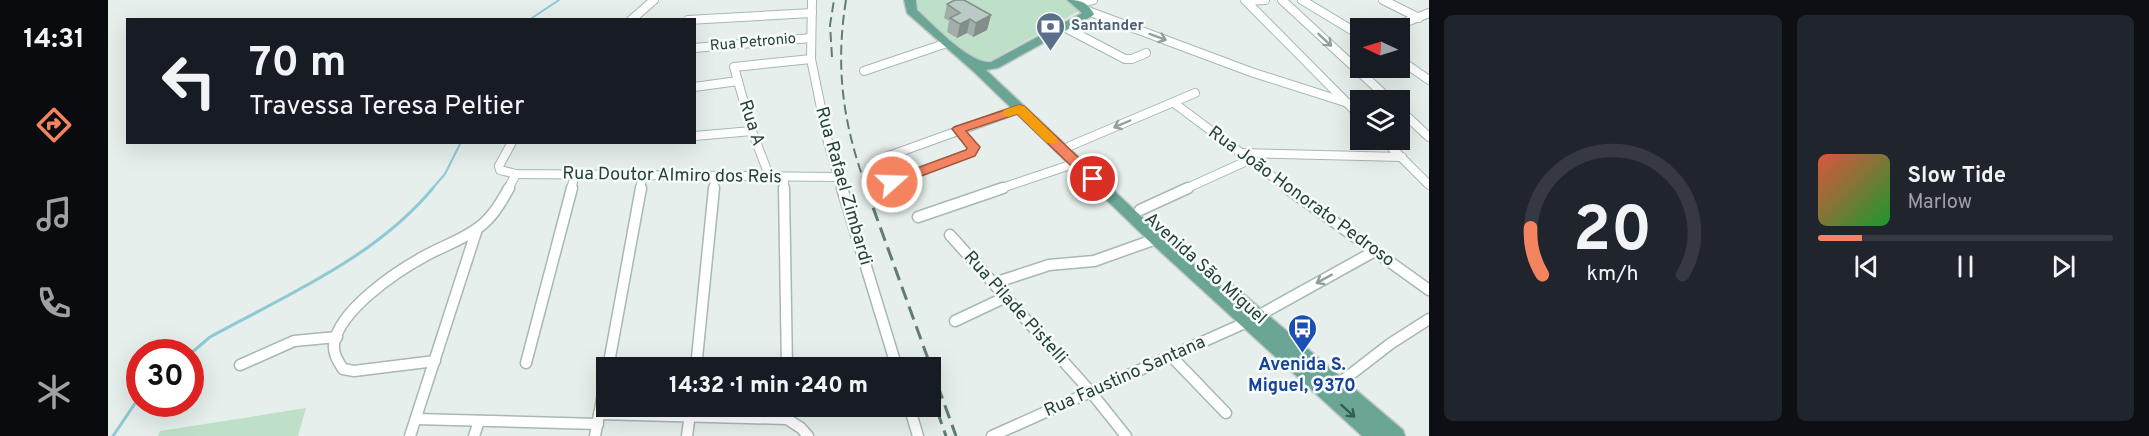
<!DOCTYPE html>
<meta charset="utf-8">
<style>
:root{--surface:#171b24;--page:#20242c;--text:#f1f3f6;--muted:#9ea1a6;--line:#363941;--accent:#f4845f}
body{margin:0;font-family:Overpass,sans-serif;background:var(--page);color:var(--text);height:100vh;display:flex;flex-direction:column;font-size:22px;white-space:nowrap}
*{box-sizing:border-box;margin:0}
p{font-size:20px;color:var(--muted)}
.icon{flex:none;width:33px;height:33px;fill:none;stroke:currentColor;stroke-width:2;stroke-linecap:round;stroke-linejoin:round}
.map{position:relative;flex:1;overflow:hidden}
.panel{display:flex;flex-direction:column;gap:15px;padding:15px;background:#0d0f14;width:720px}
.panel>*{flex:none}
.hud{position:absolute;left:18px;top:18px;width:570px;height:126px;border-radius:0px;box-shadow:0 6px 24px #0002;background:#171b24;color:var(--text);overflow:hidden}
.needle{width:39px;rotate:274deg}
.controls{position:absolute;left:1242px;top:18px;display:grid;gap:12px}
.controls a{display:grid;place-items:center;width:60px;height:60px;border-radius:0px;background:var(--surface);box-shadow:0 6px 24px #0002;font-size:30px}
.speed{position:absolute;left:18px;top:339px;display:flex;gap:12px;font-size:30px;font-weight:700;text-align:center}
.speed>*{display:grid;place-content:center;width:78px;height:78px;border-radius:50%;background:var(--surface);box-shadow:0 6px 24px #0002;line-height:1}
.speed .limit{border:9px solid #d22;background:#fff;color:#111}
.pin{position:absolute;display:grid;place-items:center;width:51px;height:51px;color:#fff;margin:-26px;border:3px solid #fff;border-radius:50%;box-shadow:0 2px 6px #0007}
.me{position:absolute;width:66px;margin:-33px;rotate:70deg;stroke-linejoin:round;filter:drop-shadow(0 0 4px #0008)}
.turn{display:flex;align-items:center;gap:21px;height:126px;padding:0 24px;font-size:27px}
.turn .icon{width:78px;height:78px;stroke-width:2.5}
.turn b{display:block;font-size:42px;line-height:51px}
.panel .widget{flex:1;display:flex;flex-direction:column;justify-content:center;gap:9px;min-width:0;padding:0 21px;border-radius:9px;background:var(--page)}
.panel .dial{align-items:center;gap:0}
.dial svg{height:156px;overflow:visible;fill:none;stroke:var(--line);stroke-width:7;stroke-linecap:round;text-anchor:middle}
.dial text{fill:var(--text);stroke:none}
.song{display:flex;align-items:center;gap:18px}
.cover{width:72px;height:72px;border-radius:9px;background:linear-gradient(135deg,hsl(10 70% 55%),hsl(130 70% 35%))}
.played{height:6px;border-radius:3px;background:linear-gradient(90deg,var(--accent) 15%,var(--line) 15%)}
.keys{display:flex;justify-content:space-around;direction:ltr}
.panel .tiles{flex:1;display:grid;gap:15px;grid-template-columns:repeat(2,1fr)}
.trip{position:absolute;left:488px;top:357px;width:345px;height:60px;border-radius:0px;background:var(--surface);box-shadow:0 6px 24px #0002;font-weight:800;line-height:60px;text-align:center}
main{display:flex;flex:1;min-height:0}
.menu{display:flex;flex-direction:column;width:108px;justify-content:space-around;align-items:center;background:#090b0e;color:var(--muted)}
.menu .icon{width:42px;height:42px}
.menu .active{color:var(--accent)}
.menu b{font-size:27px;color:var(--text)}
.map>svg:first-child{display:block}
.green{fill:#bfe0c8}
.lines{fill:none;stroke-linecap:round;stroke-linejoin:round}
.stream-far1{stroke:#8ec9d4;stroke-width:2}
.stream{stroke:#8ec9d4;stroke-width:3}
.street-far1-casing{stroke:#a8b8b2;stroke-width:10}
.street-casing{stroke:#a8b8b2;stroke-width:13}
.primary-casing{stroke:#c2cac8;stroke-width:3}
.street-far1{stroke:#fff;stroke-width:8}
.street{stroke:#fff;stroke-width:10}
.primary{fill:#6aa596;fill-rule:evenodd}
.rail-far1{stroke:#5f7d75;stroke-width:2;stroke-dasharray:10 5;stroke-linecap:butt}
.rail{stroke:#5f7d75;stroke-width:3;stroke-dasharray:14 7;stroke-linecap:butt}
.wall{fill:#a1aea9}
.shaded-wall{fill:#838d89}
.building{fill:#bbcac4;stroke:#838d89;stroke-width:1.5}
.oneway{stroke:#92a09c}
.oneway2{stroke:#365b51}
.route{fill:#f4845f;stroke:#9f563e;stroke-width:1.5}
.slow{fill:#f59e0b}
.labels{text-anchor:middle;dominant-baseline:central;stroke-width:5;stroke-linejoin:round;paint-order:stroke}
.far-service-label{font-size:15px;font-weight:bold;fill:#4e5e75;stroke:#f7fbf9;text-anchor:start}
.far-street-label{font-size:15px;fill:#24423a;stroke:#f7fbf9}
.street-label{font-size:18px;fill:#24423a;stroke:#f7fbf9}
.transit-label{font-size:18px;font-weight:bold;fill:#164399;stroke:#f7fbf9}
</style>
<main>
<nav class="menu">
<b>14:31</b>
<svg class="icon active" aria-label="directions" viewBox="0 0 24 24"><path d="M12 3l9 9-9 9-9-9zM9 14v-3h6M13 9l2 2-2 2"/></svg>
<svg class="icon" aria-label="music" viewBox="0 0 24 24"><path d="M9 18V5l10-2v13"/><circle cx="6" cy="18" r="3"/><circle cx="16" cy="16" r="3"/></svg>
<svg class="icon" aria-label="phone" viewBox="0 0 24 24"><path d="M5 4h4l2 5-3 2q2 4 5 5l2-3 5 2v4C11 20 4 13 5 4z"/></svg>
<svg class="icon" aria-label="climate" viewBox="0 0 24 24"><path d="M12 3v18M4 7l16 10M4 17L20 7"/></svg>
</nav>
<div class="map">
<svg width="1321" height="436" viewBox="0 0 1321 436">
<rect width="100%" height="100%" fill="#e6efeb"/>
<g class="green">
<path d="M 810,0 L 957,0 L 968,7 L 971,11 L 882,61 C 855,60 830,32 811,14 L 809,7 Z"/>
<polygon points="198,408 190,436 50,436 52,431"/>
</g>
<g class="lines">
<g class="stream-far1">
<polyline points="421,20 451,0"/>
<polyline points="324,189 337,174 353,142"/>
</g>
<g class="stream">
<path d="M 82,354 L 102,337 C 179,295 268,257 325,188"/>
<polyline points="5,436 32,396"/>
</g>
<defs>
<g id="street-far1">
<polyline points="704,0 703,59 720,142 734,189"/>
<polyline points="1137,0 1252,116"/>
<polyline points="1174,0 1282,100"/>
<polyline points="1194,0 1252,35"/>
<polyline points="1275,0 1311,18"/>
<polyline points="1139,1 1157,0"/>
<polyline points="970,3 985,0"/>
<polyline points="980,11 1143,72 1240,103"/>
<polyline points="523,20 546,0"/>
<polyline points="580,20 704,13"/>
<polyline points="956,27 1017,59 1024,59 1038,53"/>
<polyline points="1283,28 1321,13"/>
<polyline points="586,48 703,38"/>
<polyline points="1292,60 1321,80"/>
<polyline points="756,71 839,43"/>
<polyline points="586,87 630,81"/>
<polyline points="1066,103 1181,189"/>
<polyline points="1292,110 1321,137"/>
<polyline points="586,136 644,131"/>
<polyline points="1276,140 1321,185"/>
<polyline points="404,142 391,166 392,170 408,174 729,177"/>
<polyline points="962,146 1087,93"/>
<polyline points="1131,153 1294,157"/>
<polyline points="770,163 775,158 911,109"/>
<polyline points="662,178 644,131 626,67 703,59"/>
<polyline points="676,178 676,189"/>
<polyline points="784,182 862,153 865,147 850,130"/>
<polyline points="400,189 408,174"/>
<polyline points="463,189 467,175"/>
<polyline points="532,189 535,175"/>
<polyline points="606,189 607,176"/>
<polyline points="891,189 968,163"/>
<polyline points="1077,189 1141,160"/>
</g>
<g id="street">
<polyline points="676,188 679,368"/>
<polyline points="734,188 789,368"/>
<polyline points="1179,188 1321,290"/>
<polyline points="1032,210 1080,188"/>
<polyline points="810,217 895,188"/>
<polyline points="842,235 982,391 1018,436"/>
<polyline points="886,283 941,265 986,261 1048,239"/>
<polyline points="847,321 898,297"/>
<polyline points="1064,357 1118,413"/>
<path d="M 327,361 L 246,371 L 235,369 C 230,361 225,354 226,344 C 231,310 289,271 317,256 C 335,246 354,240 370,228 C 384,218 393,203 401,188"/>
<polyline points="418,363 464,188"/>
<polyline points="132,365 186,341 229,337"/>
<polyline points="500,368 533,188"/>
<polyline points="588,368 606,188"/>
<polyline points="1229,385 1282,344 1321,319"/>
<polyline points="679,406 679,419 693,428 700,436"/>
<polyline points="801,406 810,436"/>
<polyline points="491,414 679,419"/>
<polyline points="308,419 490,424"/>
<polyline points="302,436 369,229"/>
<polyline points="366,436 371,421"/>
<polyline points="487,436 498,378"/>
<polyline points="579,436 583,406"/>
<polyline points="884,436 1139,322 1267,251"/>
</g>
<path id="primary" d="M 796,0 L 808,0 L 809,10 C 825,24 861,64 883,62 L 974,13 L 959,0 C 973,0 979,2 986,14 L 984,16 L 890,68 L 878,70 L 1053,235 L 1114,288 L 1120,284 L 1126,286 L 1295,430 L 1297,436 L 1254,436 L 1043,243 L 865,71 L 799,13 Z"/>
</defs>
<use href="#street-far1" class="street-far1-casing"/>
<use href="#street" class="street-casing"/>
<use href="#primary" class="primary-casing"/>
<use href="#street-far1" class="street-far1"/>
<use href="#street" class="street"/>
<use href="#primary" class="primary"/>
<g class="rail-far1">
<path d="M 738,0 C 727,68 735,125 759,189"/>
<polyline points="724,57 722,25 726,0"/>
</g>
<g class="rail">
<polyline points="758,188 848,436"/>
<polyline points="822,391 838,436"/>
</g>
</g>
<polygon class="wall" points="839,4 883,15 879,30 865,37 859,33 849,38 839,32 841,21 836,18"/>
<g class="shaded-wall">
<polygon points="883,15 879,30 865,37 868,23"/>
<polygon points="862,19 859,33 849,38 852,24"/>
</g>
<polygon class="building" points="847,0 856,0 883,15 868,23 862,19 852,24 842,18 852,13 839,4"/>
<defs><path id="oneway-shaft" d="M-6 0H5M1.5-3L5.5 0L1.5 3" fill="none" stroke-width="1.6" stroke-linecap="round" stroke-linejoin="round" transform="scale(1.5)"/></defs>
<g class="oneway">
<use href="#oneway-shaft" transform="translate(1050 37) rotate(20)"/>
<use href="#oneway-shaft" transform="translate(1217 40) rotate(43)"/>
<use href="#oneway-shaft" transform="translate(1014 124) rotate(157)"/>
<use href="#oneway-shaft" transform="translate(1216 279) rotate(151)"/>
</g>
<use class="oneway2" href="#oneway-shaft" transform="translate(1240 411) rotate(42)"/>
<polygon class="route" points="911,105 916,106 990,176 992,179 990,183 981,183 909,114 858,131 872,147 867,156 789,185 779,185 778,182 779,179 858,150 859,148 844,129 846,127"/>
<polygon class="slow" points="911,105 916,106 948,137 950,140 948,143 939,143 909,114 900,117 894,113 896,110"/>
<defs>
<symbol id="bank-pin" viewBox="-11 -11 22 30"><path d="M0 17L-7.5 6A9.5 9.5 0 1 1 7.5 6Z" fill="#5c6f8a" stroke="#f7fbf9"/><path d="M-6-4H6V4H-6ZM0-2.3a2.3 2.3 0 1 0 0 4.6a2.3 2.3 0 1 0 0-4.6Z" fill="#fff"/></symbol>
<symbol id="bus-pin" viewBox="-11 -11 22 30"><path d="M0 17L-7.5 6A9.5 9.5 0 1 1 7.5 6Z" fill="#1a4fb4" stroke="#f7fbf9"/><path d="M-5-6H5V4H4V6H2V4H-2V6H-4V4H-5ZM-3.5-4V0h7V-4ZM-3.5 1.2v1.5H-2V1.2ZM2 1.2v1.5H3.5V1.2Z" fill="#fff"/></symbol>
</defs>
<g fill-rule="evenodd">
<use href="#bank-pin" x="926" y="10" width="33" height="45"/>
<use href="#bus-pin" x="1178" y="312" width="33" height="45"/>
</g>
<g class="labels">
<g class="far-service-label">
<text x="963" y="26">Santander</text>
</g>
<g class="far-street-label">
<text transform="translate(645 43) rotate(-5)">Rua Petronio</text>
</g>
<g class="street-label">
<text transform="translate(643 123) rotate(72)">Rua A</text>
<text transform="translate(564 176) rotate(1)">Rua Doutor Almiro dos Reis</text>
<text transform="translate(735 186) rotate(74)">Rua Rafael Zimbardi</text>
<text transform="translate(1193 197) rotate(36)">Rua João Honorato Pedroso</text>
<text transform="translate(1097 269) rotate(42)">Avenida São Miguel</text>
<text transform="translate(907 308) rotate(48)">Rua Pilade Pistelli</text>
<text transform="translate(1017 377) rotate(-24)">Rua Faustino Santana</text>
</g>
<g class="transit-label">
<text x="1194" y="365">Avenida S.<tspan x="1194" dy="21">Miguel, 9370</tspan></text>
</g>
</g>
</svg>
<div class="controls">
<a><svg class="needle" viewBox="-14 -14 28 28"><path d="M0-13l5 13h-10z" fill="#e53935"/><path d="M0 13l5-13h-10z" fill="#9ea1a6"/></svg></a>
<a><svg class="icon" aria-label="layers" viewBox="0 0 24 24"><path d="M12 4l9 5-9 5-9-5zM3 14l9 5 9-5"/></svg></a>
</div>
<div class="speed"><div class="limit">30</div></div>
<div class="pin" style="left:985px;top:179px;background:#d93025"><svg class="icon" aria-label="arrive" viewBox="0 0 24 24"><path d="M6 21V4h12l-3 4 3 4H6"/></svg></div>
<svg class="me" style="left:784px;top:182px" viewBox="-20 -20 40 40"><circle r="17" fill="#f4845f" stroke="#fff" stroke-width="3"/><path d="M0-11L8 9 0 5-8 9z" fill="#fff"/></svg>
<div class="trip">14:32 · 1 min · 240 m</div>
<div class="hud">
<div class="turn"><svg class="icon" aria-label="left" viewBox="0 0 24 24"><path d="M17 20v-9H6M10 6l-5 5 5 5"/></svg><div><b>70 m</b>Travessa Teresa Peltier</div></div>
</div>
</div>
<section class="panel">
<div class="tiles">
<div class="widget dial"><svg viewBox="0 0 100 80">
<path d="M14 69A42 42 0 1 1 86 69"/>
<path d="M14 69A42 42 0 0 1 8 45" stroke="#f4845f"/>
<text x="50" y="56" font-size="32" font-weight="700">20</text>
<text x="50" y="72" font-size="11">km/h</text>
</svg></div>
<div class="widget">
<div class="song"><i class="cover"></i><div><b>Slow Tide</b><p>Marlow</p></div></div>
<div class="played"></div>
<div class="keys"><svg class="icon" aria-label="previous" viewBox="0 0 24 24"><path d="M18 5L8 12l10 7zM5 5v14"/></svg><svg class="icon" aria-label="pause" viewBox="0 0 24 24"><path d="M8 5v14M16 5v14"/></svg><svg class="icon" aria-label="next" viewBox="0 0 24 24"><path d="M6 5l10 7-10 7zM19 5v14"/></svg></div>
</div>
</div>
</section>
</main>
